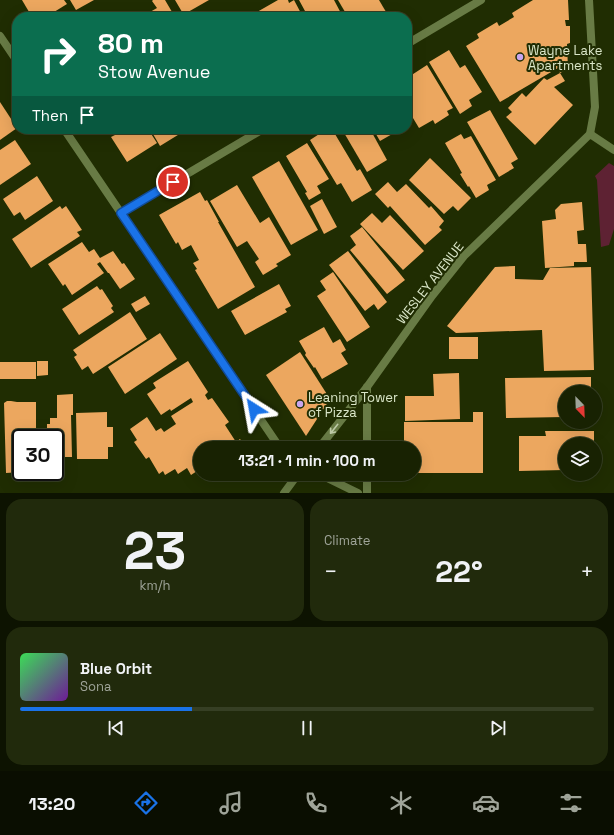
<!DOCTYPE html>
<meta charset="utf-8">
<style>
:root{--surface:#182202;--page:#212a0c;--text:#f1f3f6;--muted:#9fa499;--line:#363f24;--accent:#1a73e8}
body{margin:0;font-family:"Space Grotesk",sans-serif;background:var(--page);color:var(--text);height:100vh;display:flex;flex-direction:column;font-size:15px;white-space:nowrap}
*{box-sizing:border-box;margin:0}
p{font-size:13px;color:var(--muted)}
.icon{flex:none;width:22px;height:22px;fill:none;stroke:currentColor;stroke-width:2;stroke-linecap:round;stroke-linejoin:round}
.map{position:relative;height:493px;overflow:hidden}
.side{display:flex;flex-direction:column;gap:6px;padding:6px;background:#0d1301;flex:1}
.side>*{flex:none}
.banner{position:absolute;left:12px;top:12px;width:400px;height:122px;border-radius:16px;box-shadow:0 4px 16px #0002,0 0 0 1px var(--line);background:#0b6e4f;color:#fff;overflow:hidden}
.needle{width:26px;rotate:157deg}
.buttons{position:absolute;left:558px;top:385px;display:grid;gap:8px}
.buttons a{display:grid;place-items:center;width:44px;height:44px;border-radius:50%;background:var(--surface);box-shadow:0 4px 16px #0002,0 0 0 1px var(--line);font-size:20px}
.speed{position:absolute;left:12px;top:429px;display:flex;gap:8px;font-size:20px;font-weight:700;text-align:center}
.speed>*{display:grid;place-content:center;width:52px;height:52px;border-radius:50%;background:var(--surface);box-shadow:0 4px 16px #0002,0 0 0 1px var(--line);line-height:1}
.speed .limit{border:2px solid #111;border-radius:6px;background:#fff;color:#111}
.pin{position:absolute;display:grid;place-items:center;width:34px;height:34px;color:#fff;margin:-17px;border:2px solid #fff;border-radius:50%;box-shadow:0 1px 4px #0007}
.me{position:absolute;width:44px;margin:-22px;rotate:326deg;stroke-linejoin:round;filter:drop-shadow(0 0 3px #0008)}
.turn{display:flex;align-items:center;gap:14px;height:84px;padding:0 20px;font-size:18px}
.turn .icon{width:52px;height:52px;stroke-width:2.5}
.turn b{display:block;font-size:28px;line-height:34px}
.then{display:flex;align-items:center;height:38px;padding:0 20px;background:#0003;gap:8px;font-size:15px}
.big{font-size:30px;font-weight:700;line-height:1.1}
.side .card{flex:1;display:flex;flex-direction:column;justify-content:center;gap:6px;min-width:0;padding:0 14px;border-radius:16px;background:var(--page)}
.side .dial{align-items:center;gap:0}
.dial b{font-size:52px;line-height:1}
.song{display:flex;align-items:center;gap:12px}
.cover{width:48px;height:48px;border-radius:6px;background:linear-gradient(135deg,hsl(130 70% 55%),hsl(280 70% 35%))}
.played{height:4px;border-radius:2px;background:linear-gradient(90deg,var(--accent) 30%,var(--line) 30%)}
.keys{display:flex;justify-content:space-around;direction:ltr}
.heat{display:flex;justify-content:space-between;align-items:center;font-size:22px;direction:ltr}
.side .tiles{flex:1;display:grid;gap:6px;grid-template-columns:1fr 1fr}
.card:last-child{grid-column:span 2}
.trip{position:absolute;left:193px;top:441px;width:228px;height:40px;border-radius:20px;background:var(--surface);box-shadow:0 4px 16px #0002,0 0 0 1px var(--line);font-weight:700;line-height:40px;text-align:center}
.tab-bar{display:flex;height:64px;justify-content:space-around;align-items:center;background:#0a0e01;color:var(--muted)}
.tab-bar .icon{width:28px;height:28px}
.tab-bar .on{color:var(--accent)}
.tab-bar b{font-size:18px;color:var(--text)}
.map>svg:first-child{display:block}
.green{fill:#5e2233}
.building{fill:#eca75f}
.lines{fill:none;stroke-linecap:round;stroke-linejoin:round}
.minor{stroke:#687b45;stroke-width:8}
.oneway{stroke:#becba7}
.route-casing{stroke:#114b97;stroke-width:10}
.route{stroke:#1a73e8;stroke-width:7}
.poi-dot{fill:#c8a6ef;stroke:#202d02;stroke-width:1.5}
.labels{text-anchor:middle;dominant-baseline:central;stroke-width:4;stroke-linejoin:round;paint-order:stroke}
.poi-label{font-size:13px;fill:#dae6c8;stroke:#202d02;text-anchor:start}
.street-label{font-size:13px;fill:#dae6c8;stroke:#202d02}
</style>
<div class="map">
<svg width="614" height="493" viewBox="0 0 614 493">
<rect width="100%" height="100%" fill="#202d02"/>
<polygon class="green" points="609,163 614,166 614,229 609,245 601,247 597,180 595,176"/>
<g class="building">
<polygon points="22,0 64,0 67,4 46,17 32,17"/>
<polygon points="70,0 94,0 76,10"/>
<polygon points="153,0 165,0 175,17 153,17 150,12 157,8 152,1"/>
<polygon points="175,0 209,0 188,12 189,14 185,17"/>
<polygon points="278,0 288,0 289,3 294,0 303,17 260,17 257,12"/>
<polygon points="299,0 334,0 343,17 305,17 303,13 305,11"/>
<polygon points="338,0 379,0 389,17 348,17"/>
<polygon points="533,0 568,0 569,20 565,20 566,26 570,26 570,43 567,44 568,69 560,73 558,68 500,102 466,46 479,38 477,34 497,22 499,26 514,17 512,13"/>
<polygon points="95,11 99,17 86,17"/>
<polygon points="130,11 134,17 120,17"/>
<polygon points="449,50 460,68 465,65 482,92 469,100 472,106 460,114 429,62"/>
<polygon points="427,65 453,108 447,111 449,115 435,124 433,120 419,128 407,108 407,78"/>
<polygon points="560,73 565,81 554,87 573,105 535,145 506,117 512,112 508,108 522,93 526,97 544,78 547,80"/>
<polygon points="0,102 17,128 0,140"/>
<polygon points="490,110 518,159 511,163 514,168 499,177 467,122"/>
<polygon points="111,129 148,129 157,143 127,162 111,137 115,135"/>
<polygon points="150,129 185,129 186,130 160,146"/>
<polygon points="327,129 332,129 357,171 360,169 372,190 352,202 341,183 337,185 310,140"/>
<polygon points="346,129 370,129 387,160 367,172 343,131"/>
<polygon points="373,129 401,129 380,141"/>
<polygon points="461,134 464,139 471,136 496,180 487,185 489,190 476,198 469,186 468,187 460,174 462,173 445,143"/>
<polygon points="15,140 31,164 0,185 0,150"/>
<polygon points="307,143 329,179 317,186 321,193 309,200 305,193 307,192 286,156"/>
<polygon points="430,158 471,198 458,211 453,206 444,214 409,180"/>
<polygon points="279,161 318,230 291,245 252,177"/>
<polygon points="37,176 53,201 25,220 20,212 14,216 3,199"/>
<polygon points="388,182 397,192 406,184 429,208 431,206 444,221 439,227 442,230 425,245 390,206 388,208 375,194"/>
<polygon points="237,185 260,223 269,217 291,255 276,264 278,266 263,275 255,262 259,259 247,241 237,247 210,201"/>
<polygon points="200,192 205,201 207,200 219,222 218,222 255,287 218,309 195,270 197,269 193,263 199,260 191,245 182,250 178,242 176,244 159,215"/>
<polygon points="322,199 337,227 324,234 310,206"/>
<polygon points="582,202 584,230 577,231 578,244 586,244 587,262 574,262 574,266 545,268 542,221 556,219 555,210 561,204"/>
<polygon points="60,206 62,209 66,206 82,230 77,232 80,236 31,268 12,239"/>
<polygon points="372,213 382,223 390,215 424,251 403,270 360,224"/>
<polygon points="362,227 405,280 387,294 350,250 356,245 350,236"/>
<polygon points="82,242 89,252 94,249 100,258 113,251 122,264 124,263 135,279 120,289 109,273 108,273 100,262 97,264 104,273 72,295 65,284 63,286 48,264"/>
<polygon points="348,251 387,302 378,310 374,304 365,311 329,265"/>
<polygon points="515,266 515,279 543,280 550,268 591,267 594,370 544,371 542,330 456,333 447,326 495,267"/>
<polygon points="333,272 370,327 347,342 317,296 326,290 320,281"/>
<polygon points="279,284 291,306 285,309 287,312 245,335 231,311"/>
<polygon points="97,286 100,290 102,289 113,306 111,308 114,312 79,335 62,309"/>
<polygon points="145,296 150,304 136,312 131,304"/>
<polygon points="130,312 147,339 93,374 88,366 82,370 74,357 77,355 73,350"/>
<polygon points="324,327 333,343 340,339 346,350 341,353 348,364 322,379 315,367 314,368 305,355 306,353 299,341"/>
<polygon points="160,333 177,359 125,394 108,367"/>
<rect x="449" y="337" width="29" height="22"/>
<polygon points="300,352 330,399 306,436 266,375"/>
<polygon points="37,361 48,361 48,375 37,376"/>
<polygon points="188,361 208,392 205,395 208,400 212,398 229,422 225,425 236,442 240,439 246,448 200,448 200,469 191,475 187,468 178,474 175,469 165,475 163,471 159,474 149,457 146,459 134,442 137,440 130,429 147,417 156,431 161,428 164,432 176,424 171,416 193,402 191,398 171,411 170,409 161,415 147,394 156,388 153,383"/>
<rect x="0" y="362" width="36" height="17"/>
<polygon points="459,373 460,419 405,421 405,396 434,396 433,374"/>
<polygon points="591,377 591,392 565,392 565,417 506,418 505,378"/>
<polygon points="73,394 73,415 71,415 72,457 55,457 55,438 45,438 44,433 47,433 47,424 50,424 50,418 57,418 57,395"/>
<polygon points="7,401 11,401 17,402 36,402 36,438 21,438 21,472 6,473 4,403"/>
<polygon points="107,412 107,427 113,427 113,447 108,447 108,459 77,459 76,413"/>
<polygon points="473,412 483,412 483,473 414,473 414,448 404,448 404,422 473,422"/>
<polygon points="545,431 594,431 594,444 565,444 565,470 519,471 519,436 546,436"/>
</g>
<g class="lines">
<g class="minor">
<polyline points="589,0 595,107 590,134"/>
<polyline points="0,36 17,61"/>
<polyline points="407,44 481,0"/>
<polyline points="64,129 280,448"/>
<polyline points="121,213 263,129"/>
<polyline points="319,448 367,387 432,296 464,256 590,134 614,150"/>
<polyline points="367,448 367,387"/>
<polyline points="319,474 358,493"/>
<polyline points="284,493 298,474"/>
<polyline points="367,493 367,474"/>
</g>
</g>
<defs><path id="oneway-shaft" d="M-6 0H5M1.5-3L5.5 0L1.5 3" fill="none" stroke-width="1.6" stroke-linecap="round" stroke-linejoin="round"/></defs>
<use class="oneway" href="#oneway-shaft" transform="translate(334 429) rotate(129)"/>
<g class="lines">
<defs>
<polyline id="route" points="173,182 121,213 254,409"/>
</defs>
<use href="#route" class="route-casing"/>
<use href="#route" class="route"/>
</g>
<g class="poi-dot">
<circle cx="520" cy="57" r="4"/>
<circle cx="300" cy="404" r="4"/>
</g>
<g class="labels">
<g class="poi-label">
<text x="528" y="50">Wayne Lake<tspan x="528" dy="15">Apartments</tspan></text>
<text x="308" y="397">Leaning Tower<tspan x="308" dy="15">of Pizza</tspan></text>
</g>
<g class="street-label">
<text transform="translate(430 283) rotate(-52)">WESLEY AVENUE</text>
</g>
</g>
</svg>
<div class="buttons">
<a><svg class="needle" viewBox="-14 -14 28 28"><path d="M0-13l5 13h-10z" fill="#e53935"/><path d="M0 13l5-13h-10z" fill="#9fa499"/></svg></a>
<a><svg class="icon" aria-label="layers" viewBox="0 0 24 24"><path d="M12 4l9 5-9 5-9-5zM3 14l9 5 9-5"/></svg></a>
</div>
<div class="speed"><div class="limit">30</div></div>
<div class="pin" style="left:173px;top:182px;background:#d93025"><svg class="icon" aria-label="arrive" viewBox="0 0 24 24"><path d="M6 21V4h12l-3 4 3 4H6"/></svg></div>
<svg class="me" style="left:254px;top:409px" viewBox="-20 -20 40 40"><path d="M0-17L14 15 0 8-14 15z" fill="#1a73e8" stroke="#fff" stroke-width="4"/></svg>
<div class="trip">13:21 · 1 min · 100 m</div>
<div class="banner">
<div class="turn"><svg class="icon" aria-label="right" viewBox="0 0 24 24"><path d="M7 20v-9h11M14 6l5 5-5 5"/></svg><div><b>80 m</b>Stow Avenue</div></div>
<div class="then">Then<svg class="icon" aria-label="arrive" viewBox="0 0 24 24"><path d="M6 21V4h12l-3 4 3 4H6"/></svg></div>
</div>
</div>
<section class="side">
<div class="tiles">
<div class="card dial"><b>23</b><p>km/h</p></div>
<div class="card"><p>Climate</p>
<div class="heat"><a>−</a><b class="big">22°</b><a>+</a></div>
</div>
<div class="card">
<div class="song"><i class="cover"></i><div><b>Blue Orbit</b><p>Sona</p></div></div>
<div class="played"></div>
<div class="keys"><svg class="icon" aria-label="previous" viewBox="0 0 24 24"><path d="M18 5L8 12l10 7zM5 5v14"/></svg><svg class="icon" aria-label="pause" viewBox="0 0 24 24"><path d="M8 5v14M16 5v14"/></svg><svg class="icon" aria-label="next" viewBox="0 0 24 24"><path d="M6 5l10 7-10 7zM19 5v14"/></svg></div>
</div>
</div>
</section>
<nav class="tab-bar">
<b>13:20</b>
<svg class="icon on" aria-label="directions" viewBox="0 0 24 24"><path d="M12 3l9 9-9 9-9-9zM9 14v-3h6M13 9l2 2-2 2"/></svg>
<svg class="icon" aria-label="music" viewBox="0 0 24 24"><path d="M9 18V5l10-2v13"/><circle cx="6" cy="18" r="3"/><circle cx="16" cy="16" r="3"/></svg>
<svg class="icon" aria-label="phone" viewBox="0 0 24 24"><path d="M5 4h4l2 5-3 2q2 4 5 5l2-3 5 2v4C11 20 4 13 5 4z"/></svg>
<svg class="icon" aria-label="climate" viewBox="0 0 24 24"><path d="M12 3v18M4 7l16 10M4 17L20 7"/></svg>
<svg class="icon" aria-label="car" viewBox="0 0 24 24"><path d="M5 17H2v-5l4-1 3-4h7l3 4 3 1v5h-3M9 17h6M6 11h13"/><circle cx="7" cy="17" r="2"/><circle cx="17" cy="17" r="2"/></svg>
<svg class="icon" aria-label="filters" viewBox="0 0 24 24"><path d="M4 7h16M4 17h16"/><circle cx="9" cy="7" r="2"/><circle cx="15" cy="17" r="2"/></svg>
</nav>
